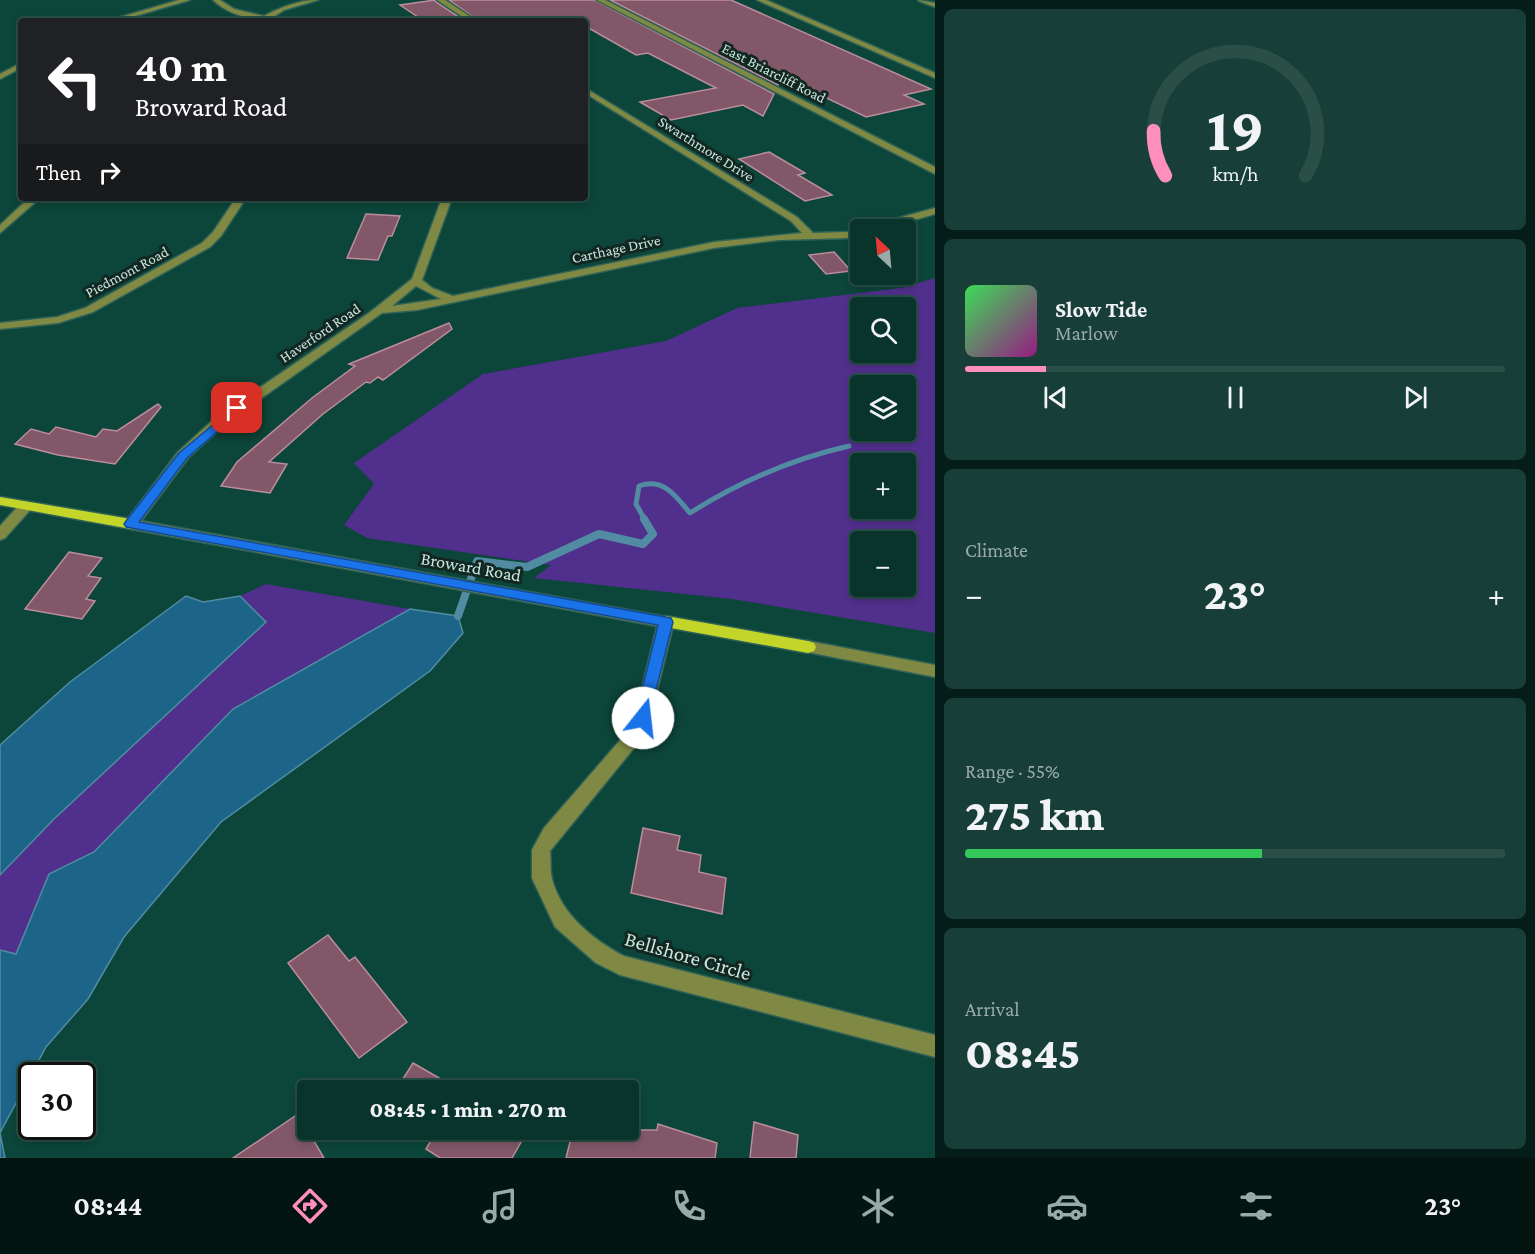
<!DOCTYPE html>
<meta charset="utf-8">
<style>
:root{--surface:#09342b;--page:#173f37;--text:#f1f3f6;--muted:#99aaa9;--line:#294f47;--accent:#fe8ebb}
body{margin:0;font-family:"Crimson Pro",serif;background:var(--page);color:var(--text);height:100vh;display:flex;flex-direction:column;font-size:22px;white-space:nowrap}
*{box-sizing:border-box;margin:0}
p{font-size:20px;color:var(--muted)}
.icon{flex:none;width:33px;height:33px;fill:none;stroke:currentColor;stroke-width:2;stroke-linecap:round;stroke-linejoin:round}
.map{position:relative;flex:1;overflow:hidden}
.panel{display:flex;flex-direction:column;gap:9px;padding:9px;background:#051d18;width:600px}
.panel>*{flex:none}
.guide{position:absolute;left:18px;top:18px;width:570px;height:183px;border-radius:6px;box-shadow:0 3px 9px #0003,0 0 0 2px var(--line);background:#202124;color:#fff;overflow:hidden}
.needle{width:39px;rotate:334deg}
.buttons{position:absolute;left:850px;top:219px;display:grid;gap:12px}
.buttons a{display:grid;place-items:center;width:66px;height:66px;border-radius:6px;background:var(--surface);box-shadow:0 3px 9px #0003,0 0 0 2px var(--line);font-size:30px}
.speed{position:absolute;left:18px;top:1062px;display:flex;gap:12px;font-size:30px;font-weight:700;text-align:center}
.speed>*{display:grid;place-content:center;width:78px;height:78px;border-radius:50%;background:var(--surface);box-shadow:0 3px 9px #0003,0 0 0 2px var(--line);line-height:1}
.speed .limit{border:3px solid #111;border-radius:9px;background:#fff;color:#111}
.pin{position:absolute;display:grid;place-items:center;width:51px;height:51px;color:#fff;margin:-26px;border-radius:12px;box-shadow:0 3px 9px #0006}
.me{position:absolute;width:66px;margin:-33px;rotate:16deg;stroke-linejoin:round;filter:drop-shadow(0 0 4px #0008)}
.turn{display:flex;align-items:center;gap:21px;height:126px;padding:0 18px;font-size:27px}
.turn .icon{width:78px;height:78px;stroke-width:2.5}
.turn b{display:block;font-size:42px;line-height:51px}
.then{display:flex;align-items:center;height:57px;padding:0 18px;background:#0003;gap:12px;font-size:22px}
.big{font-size:45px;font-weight:800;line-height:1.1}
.panel .tile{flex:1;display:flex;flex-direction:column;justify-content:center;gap:9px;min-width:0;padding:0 21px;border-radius:9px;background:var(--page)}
.panel .dial{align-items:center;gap:0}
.dial svg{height:156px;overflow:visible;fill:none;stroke:var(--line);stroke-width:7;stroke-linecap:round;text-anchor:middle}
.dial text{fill:var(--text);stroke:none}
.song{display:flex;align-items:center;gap:18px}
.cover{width:72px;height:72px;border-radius:9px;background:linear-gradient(135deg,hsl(130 70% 55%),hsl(310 70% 35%))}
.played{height:6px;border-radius:3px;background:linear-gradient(90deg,var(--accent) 15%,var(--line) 15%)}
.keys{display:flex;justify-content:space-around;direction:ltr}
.heat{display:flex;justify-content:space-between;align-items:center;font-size:33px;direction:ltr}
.charge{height:9px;border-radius:4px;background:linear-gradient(90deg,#34c759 55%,var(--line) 0)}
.trip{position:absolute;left:297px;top:1080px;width:342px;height:60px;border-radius:6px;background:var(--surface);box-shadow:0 3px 9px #0003,0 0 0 2px var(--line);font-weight:800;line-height:60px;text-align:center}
.dock{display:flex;height:96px;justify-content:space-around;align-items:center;background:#041511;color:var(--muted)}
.dock .icon{width:42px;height:42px}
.dock .on{color:var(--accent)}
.dock b{font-size:27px;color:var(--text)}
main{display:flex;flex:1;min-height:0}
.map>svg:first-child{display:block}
.green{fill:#512f8c;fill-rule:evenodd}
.water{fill:#1c6589;stroke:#518ca2;stroke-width:1.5}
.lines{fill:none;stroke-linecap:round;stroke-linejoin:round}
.stream-far1{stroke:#518ca2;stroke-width:5}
.stream{stroke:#518ca2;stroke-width:8}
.building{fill:#825767;stroke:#bb8d9d;stroke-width:1.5}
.minor-casing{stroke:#2f6257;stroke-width:3}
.major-casing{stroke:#2f6257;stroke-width:3}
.minor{fill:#808943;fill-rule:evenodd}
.major{fill:#c4d529;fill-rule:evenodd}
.route{fill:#1a73e8;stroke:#114b97;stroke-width:1.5}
.labels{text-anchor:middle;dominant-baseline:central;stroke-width:6;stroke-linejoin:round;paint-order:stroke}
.far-street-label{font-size:15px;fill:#cce6de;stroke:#112721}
.street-label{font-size:18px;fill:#cce6de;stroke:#112721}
.near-street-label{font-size:21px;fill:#cce6de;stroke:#112721}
</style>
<main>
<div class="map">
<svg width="935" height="1158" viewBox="0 0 935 1158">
<rect width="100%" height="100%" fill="#0c4539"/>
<g class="green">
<path d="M 935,278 L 935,633 L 732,599 L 534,578 L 551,565 L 367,538 L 344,525 L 374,484 L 354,463 L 483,374 L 666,341 L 737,308 L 901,288 ZM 861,308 L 906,308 L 906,352 L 861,352 ZM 861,386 L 906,386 L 906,430 L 861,430 ZM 861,464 L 906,464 L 906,508 L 861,508 ZM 861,542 L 906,542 L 906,586 L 861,586 Z"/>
<polygon points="266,584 410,609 233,709 94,853 49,874 16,954 0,950 0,875 54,819 266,622 240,596"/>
</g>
<g class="water">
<polygon points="186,596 203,602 240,596 266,622 54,819 0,875 0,745 70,682"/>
<polygon points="410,609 458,616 463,633 430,671 221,822 124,937 88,999 46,1047 0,1133 5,1158 0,1158 0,950 16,954 49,874 94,852 233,709"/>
</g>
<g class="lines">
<path class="stream-far1" d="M 645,520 L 636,504 L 639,486 C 663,477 676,496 690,513 C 739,482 792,459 849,446"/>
<polyline class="stream" points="458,616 477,561 527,567 599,534 643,544 653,534 644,519"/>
</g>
<g class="building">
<polygon points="435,0 436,2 465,21 424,21 400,5"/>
<polygon points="449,0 595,0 774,94 763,116 743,105 671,120 640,102 716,88 648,53 636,55 585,26 585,21 479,21"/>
<polygon points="610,0 731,0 931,89 904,95 924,104 866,117 783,77 778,85"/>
<polygon points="769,152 805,173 798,175 832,195 805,201 739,159"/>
<polygon points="366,214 400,216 392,236 388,236 378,260 347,258"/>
<polygon points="834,252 851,271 826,274 809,255"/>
<polygon points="449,323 452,329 383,380 378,377 370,383 366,382 323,414 269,462 287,464 270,493 221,486 237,462 312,398 355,366 349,364"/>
<polygon points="158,404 161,407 115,464 58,455 15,444 31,429 49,434 56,427 96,437 103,429 117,431"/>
<polygon points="69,552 102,558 88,576 101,578 86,599 95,601 82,619 25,609"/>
<polygon points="643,828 680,836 677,850 701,855 699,872 726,878 722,914 631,893"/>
<polygon points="328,935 349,961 355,957 407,1022 359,1058 288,963"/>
<polygon points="413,1063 460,1090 396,1090"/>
<polygon points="298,1114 324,1158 233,1158"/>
<polygon points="754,1122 798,1135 796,1158 750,1158"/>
<polygon points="658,1124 717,1143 715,1158 566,1158 573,1130 657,1130"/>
<polygon points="437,1130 528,1130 512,1158 440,1158 426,1149"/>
</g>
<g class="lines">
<defs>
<g id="minor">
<polygon points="179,0 190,0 118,21 107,21"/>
<path d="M 213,0 L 220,0 L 234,9 L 264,16 C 281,7 299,0 318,0 L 284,10 L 272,18 L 279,21 C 257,21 231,17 213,0 Z"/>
<polygon points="437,0 445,0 477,21 469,21"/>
<polygon points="597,0 605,0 935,167 935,174"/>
<polygon points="757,0 766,0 935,73 935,78"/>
<polygon points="918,0 935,3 935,7 919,1"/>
<polygon points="21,63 21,68 0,79 0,74"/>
<path d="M 585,88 L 797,217 L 813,233 L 847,232 L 935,208 L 935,214 L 880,230 L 861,230 L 861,234 L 848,238 L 779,240 L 714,248 L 417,310 L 382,313 L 225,424 L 188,458 L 141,521 L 672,618 L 674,622 L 649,723 L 634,748 L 550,851 C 551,860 550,871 552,879 C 561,914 593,940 624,956 L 935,1035 L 935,1057 L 620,975 L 596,963 L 555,927 L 532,878 L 532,850 L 544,828 L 622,738 L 635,717 L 657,626 L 131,529 L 124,524 L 178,452 L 215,418 L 369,313 L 412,279 L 442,198 L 452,198 L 422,280 L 432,288 L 453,296 L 714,242 L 802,233 L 791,221 L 585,93 ZM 416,286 L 441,299 L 392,306 Z"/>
<polygon points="29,198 40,198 0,233 0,225"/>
<polygon points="236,198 246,198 221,236 210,247 93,312 58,323 0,329 0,323 57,317 85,308 202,243 213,232"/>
<polygon points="26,502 33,506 31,509 5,538 0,540 0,526 21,503"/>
<polygon points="808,641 935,665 935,677 802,651 800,647 802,643"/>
</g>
<g id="major">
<polygon points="0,497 131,519 138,524 131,529 0,505"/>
<polygon points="666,616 808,641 814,643 816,647 814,651 808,653 660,626 658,622 660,618"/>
</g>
</defs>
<use href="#minor" class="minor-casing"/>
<use href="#major" class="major-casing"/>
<use href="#minor" class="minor"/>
<use href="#major" class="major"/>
</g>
<polygon class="route" points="237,405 241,406 241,411 187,458 139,522 671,618 673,622 648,722 637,722 635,718 658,625 126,527 124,524 126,521 179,453"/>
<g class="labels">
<g class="far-street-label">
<text transform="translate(774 73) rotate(27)">East Briarcliff Road</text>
<text transform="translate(706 149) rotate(32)">Swarthmore Drive</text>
<text transform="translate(616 249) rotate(-12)">Carthage Drive</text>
<text transform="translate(127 272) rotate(-28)">Piedmont Road</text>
<text transform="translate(320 333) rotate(-34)">Haverford Road</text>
</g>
<g class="street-label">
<text transform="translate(471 567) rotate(10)">Broward Road</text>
</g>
<g class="near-street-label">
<text transform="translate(688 956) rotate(16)">Bellshore Circle</text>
</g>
</g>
</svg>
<div class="buttons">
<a><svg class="needle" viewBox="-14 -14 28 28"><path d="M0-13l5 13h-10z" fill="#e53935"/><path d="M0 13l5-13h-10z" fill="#99aaa9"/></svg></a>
<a><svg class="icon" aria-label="search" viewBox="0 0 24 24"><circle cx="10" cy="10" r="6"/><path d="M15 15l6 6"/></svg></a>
<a><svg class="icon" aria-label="layers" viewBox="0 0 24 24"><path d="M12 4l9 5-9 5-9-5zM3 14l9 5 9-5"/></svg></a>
<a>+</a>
<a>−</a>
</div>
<div class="speed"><div class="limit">30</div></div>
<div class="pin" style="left:237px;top:408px;background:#d93025"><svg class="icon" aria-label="arrive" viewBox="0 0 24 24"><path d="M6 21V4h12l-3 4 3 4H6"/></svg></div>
<svg class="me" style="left:643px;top:718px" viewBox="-20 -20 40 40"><circle r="19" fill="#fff"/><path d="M0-13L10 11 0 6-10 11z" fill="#1a73e8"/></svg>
<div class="trip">08:45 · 1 min · 270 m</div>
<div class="guide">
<div class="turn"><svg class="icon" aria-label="left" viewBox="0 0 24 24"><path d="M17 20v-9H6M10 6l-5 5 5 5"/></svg><div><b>40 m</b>Broward Road</div></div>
<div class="then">Then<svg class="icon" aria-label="right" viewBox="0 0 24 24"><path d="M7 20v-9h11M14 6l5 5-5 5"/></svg></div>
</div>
</div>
<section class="panel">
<div class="tile dial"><svg viewBox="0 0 100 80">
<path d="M14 69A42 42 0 1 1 86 69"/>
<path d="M14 69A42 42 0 0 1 8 46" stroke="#fe8ebb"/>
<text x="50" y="56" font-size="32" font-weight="700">19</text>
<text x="50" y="72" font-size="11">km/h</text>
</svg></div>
<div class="tile">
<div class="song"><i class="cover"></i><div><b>Slow Tide</b><p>Marlow</p></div></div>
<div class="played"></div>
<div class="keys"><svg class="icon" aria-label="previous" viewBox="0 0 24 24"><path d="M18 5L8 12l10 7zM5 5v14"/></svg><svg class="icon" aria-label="pause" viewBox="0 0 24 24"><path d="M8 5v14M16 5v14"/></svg><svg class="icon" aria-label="next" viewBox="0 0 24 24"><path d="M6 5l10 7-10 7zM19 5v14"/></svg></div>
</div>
<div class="tile"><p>Climate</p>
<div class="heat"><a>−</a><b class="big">23°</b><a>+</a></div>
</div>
<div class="tile"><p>Range · 55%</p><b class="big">275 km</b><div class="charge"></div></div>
<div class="tile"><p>Arrival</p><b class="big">08:45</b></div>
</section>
</main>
<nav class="dock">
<b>08:44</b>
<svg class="icon on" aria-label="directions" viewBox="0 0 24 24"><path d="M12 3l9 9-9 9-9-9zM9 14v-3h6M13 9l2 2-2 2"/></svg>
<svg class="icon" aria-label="music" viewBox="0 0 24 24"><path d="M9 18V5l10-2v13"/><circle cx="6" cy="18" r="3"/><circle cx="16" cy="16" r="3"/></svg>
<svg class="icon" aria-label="phone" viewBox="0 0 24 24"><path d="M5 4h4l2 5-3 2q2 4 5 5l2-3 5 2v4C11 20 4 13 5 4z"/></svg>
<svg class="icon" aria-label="climate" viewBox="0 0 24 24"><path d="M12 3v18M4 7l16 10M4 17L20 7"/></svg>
<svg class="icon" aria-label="car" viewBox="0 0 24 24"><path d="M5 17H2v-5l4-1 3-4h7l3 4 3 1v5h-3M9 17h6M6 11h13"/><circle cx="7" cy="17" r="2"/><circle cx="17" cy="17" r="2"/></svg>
<svg class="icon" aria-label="filters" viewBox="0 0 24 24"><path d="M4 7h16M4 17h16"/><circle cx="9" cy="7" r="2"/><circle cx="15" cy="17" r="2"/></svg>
<b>23°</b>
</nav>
